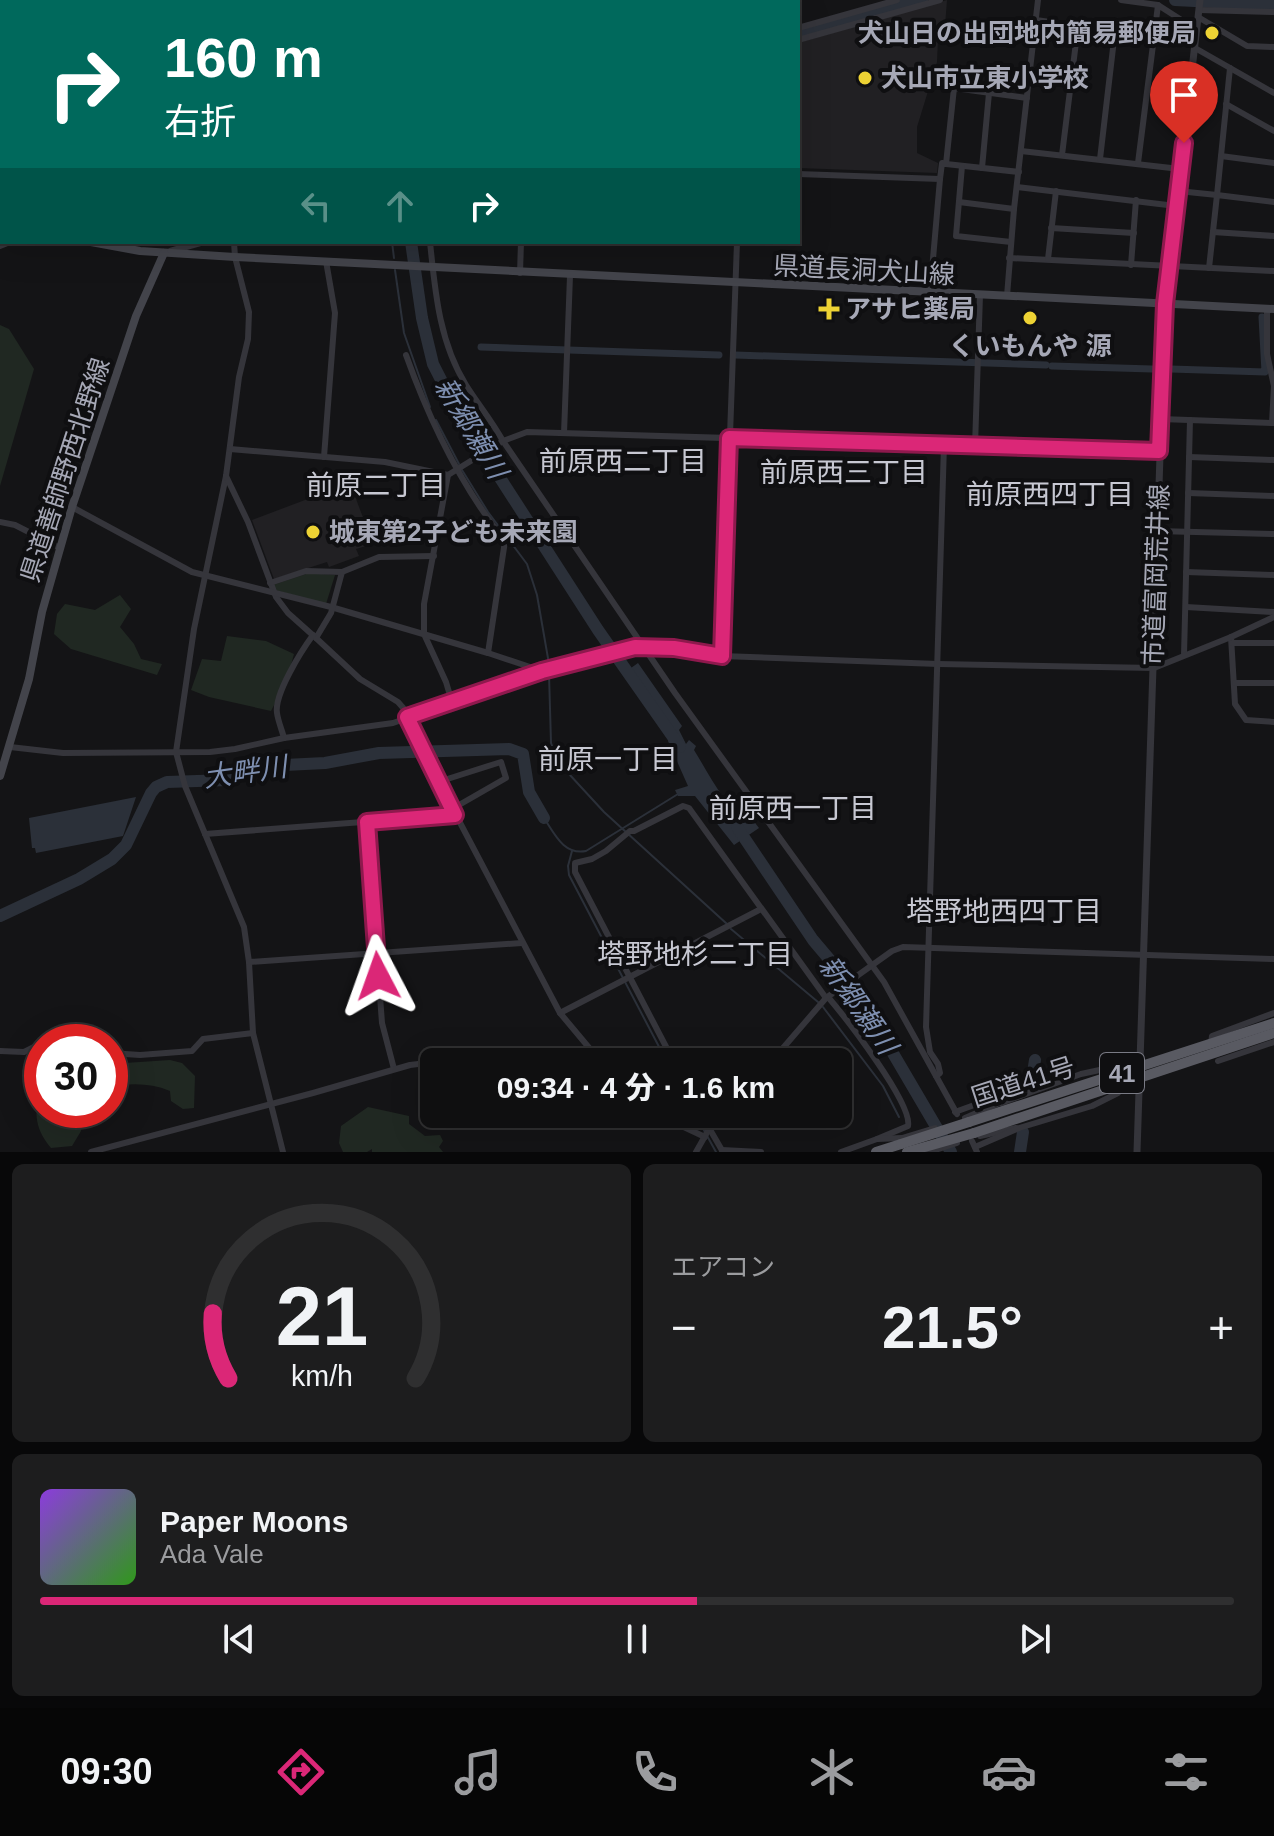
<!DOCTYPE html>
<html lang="ja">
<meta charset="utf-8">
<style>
:root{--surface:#0f0f10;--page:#1d1d1e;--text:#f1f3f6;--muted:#9b9c9f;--line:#2f2f30;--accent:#db2777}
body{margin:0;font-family:Helvetica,"Noto Sans JP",sans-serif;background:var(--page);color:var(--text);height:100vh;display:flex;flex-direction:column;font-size:30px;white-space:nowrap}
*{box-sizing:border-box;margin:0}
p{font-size:26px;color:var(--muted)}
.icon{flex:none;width:44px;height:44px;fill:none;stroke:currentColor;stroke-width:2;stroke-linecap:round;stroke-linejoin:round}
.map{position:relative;height:1152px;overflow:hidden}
.side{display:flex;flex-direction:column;gap:12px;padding:12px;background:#080809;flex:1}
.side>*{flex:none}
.banner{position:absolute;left:0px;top:0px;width:800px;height:244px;box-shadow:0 8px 32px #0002,0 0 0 2px var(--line);background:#00695c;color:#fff;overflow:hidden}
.speed{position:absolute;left:24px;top:1024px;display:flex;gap:16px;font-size:40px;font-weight:700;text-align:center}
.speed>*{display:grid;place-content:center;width:104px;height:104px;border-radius:50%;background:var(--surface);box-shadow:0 8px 32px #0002,0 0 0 2px var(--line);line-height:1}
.speed .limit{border:12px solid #d22;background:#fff;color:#111}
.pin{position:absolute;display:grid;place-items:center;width:68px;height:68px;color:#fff;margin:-82px -34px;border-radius:50% 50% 50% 0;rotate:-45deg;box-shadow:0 0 8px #0007}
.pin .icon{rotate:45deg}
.me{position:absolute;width:88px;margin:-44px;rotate:356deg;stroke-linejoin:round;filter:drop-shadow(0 0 6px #0008)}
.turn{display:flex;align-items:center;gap:28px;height:168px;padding:0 32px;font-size:36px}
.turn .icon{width:104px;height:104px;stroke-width:2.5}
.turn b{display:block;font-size:56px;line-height:68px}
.lanes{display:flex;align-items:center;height:76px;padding:0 32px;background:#0003;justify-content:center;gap:40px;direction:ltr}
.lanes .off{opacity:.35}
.big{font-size:60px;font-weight:800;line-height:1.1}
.side .card{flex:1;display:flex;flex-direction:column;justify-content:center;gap:12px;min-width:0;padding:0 28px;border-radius:12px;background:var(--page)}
.side .dial{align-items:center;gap:0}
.dial svg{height:208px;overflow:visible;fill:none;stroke:var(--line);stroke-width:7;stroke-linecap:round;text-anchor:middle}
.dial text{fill:var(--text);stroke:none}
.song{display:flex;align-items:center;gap:24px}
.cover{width:96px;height:96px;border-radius:12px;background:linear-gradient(135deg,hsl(270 70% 55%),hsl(110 70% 35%))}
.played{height:8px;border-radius:4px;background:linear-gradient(90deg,var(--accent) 55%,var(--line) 55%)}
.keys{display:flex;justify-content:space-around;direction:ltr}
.heat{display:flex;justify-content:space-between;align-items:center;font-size:44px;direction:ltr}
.side .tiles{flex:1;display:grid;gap:12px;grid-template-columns:1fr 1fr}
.card:last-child{grid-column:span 2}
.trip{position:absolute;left:420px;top:1048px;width:432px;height:80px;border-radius:12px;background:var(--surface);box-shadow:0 8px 32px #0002,0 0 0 2px var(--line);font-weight:800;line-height:80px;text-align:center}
.tabs{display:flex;height:128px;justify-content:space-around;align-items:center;background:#060606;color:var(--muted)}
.tabs .icon{width:56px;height:56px}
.tabs .selected{color:var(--accent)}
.tabs b{font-size:36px;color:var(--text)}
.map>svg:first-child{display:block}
.built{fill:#212023}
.green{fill:#202822}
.water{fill:#2b3039}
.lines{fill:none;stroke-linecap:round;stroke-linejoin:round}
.stream{stroke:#2b3039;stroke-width:2}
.canal{stroke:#2b3039;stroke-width:7}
.river{stroke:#2b3039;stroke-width:12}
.minor{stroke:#35353b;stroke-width:6}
.tertiary{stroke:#35353b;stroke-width:7}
.secondary{stroke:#43444b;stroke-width:8}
.trunk{stroke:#595a62;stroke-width:10}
.minor-bridge{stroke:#35353b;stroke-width:6}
.trunk-bridge{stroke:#595a62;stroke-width:10}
.route-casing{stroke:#8e194d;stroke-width:20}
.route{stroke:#db2777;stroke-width:14}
.poi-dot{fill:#edd234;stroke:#0f0f11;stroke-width:3}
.labels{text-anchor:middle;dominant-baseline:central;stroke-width:8;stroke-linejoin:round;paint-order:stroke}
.shield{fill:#0f0f11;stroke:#797a84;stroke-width:2}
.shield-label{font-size:24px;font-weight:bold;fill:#a6a8b6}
.poi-label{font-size:26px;font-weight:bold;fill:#a6a8b6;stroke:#0f0f11;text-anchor:start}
.street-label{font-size:26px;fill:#a6a8b6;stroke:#0f0f11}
.water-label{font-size:28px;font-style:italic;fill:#7e8fb0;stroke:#0f0f11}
.neighbourhood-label{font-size:28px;fill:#c7c8d2;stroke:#0f0f11}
</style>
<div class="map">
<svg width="1274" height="1152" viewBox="0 0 1274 1152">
<rect width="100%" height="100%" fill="#141416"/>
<g class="built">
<polygon points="947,0 944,39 938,39 937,62 917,127 917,153 938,163 937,173 798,168 798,43"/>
<polygon points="350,483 373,544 356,549 359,556 329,567 327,562 274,579 252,520"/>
</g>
<g class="green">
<polygon points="0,325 9,329 34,369 0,486"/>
<polygon points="309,573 335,575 326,604 275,590 273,585"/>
<polygon points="120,595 131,609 120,627 134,644 141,659 162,664 157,675 71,649 54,634 57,614 65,604 95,610"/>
<polygon points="227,636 266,641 294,654 287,680 271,711 209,697 191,690 202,659 221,661"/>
<path d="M 170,1060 L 182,1063 L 195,1076 L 194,1108 L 183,1109 L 171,1101 L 170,1091 C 150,1083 131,1083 110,1087 L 110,1064 Z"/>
<path d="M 42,1084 L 42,1110 L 81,1110 L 81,1131 L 72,1146 L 51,1148 C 33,1126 34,1110 42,1084 Z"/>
<polygon points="368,1107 409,1116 409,1124 425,1136 440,1135 443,1141 439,1147 443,1152 372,1152 372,1149 367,1152 343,1152 339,1143 341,1126"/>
</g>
<g class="water">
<path d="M 638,663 L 682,726 L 679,730 L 686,744 L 689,740 L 696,746 L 694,750 C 704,766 712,782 724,798 L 732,793 L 759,828 L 734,845 L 695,796 L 678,796 L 675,790 L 688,786 L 668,741 L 673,732 L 631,668 Z"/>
<polygon points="136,797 123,836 36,853 35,848 32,848 29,818"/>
</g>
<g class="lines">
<g class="stream">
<polyline points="309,2 309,0"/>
<polyline points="392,242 394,258"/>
<polyline points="395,270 404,333 430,407"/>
<polyline points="436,420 459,464"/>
<polyline points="462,470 488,512 527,564 537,595 549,664"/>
<polyline points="549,674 551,743 558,762 604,812 727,924"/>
<path d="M 544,818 C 555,835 564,855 586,851 L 678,794"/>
<polyline points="572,851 568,866 569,875 667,1062"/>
<polyline points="731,929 818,1002"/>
<polyline points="823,1007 883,1086 899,1117"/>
<polyline points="695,1114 716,1152"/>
</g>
<g class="canal">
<polyline points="481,347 719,355"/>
<polyline points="735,355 1046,365"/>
<polyline points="1052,366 1152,369"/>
<polyline points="1171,369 1265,372 1262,317"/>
</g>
<g class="river">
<polyline points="1175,0 1274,5"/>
<polyline points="413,2 413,0"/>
<polyline points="798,34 922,0"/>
<polyline points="411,242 422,318 433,364 457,411 598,630 680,747"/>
<polyline points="737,827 813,940 857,992 951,1152"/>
<polyline points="0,916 79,879 112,859 126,845 151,793 156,787 167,782 228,780 265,766 325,763 379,753 509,749 523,754 529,792 544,818"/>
<polyline points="1031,1086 1035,1060"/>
<polyline points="1020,1152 1023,1132"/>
</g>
<g class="minor">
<polyline points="43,0 50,2"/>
<polyline points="72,0 72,2"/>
<polyline points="1121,0 1158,5"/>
<polyline points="429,2 429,0"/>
<polyline points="529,2 529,0"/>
<polyline points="744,2 744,0"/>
<polyline points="1199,10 1274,12"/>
<polyline points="1198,17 1247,46 1274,47"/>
<polyline points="1036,20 1154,37 1158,5 1197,30"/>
<polyline points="798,28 897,0"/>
<polyline points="798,40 940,0"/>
<polyline points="1195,48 1274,93"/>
<polyline points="1226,104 1274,131"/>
<polyline points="1021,151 1180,169"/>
<polyline points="1062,155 1078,26"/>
<polyline points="1221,156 1274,163"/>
<polyline points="1100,159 1115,31"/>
<polyline points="1138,163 1154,37"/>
<polyline points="946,164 1019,172"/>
<polyline points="962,166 956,236 1011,242"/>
<polyline points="982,168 989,93"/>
<polyline points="798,174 940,179 942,163 946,164 954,88 1027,98"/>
<polyline points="1017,187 1176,206"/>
<polyline points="1178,191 1217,195 1230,68"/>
<polyline points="959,202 1014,209"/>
<polyline points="0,215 2,215"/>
<polyline points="1051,228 1134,233"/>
<polyline points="1213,232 1274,236"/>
<polyline points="234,242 235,257 249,312 248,339 239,377 226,476 194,629 176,752 185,786 244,927 249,962 253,1033 283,1152"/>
<path d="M 430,242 C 435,290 439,342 466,385 C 478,404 492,421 503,441 L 675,693 L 884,982 L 957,1114"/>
<polyline points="0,246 10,242"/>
<polyline points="1009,258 1274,271"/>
<polyline points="1048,259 1056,191"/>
<polyline points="1131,265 1136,200"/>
<polyline points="1209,268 1217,195 1274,202"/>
<polyline points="520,273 521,242"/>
<polyline points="930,293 940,179"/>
<polyline points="1007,296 1014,209 1038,0"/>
<polyline points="1267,309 1267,354 1274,386 1272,423"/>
<path d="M 406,355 C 430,422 460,485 505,541 L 488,653"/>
<polyline points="1161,419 1274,423"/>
<polyline points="564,433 570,276"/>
<polyline points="975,446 980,295"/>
<polyline points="230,449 385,462 448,475 503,441 527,432 1159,451"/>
<polyline points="324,457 335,313 326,261"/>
<polyline points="1189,457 1274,460"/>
<polyline points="448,475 424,604 424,634 446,682 452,702"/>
<polyline points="226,476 248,522 276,597 288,613 316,638"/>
<polyline points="1188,493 1274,496"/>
<polyline points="72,507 192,572 331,607 488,653 542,671"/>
<polyline points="0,522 15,525 60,548"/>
<polyline points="1157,531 1274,534"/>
<polyline points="342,572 331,613 316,638 360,679 398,702 405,710 425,756 560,1013 601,1062"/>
<polyline points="1186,572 1274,575"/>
<polyline points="270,583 306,571 342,572 379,557 434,556"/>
<polyline points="1186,607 1274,612"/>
<polyline points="1231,637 1235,704 1246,720 1274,722"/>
<polyline points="1232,643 1274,643"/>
<polyline points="1184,655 1190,420"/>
<polyline points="722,656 737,242"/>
<polyline points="1235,683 1274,683"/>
<path d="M 284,738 C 282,730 278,721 277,713 C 274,694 302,650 313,635"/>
<polyline points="10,747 63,753 210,752 235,749 284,738 393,723 542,671 644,646 674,648 722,656 938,664 1154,668 1231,637 1274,617"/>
<polyline points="438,782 501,762 506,778 452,809"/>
<polyline points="367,822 382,1023 394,1069"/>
<polyline points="205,834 455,815"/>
<polyline points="249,962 522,943"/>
<path d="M 828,997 C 845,1017 913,1104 908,1126 L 877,1139"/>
<polyline points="560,1013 761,909"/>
<polyline points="45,1042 85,1042"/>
<polyline points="1211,1043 1212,1036 1274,1013"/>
<polyline points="0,1051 24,1052 42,1043"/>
<polyline points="110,1053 140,1055 192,1051 203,1039 253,1033"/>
<polyline points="1218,1061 1274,1042"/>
<polyline points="674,1062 575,872 575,863 592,859 606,851 630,831 634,831 683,806 689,808 826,998"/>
<polyline points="771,1062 826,998 892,951 903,947 1274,959"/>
<polyline points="936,1076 940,1073 938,1064 930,1052 926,1027 944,445"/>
<polyline points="955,1112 977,1104 1001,1103 1081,1074 1109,1068"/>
<polyline points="656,1114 705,1137"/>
<polyline points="701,1114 723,1152"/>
<polyline points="965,1118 997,1104"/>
<polyline points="980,1136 1016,1128"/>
<polyline points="972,1141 977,1152"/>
<polyline points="975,1147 1019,1128 1092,1106 1118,1093"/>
<polyline points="722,1150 761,1152"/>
<polyline points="91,1152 313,1093 410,1065 435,1062"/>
<polyline points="696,1152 709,1129 723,1114"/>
<polyline points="841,1152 877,1139 902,1138"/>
</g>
<g class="tertiary">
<polyline points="369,0 369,2"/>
<polyline points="171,251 203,242"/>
<polyline points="1137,1152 1165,304 1200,0"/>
</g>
<g class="secondary">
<polyline points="0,127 2,129"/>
<polyline points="91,242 140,251 235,257 1274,309"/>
<polyline points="0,776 29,679 42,612 72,507 136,316 164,253"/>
</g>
<g class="trunk">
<polyline points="969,1122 1274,1023"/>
<polyline points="974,1133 1274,1033"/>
<polyline points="876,1152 901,1144"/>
</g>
<g class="minor-bridge">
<polyline points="902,1138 935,1128"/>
<polyline points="929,1152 957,1143"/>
</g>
<g class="trunk-bridge">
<polyline points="901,1144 969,1122"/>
<polyline points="907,1152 974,1133"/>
</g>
</g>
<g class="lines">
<defs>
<polyline id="route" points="378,976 367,822 455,815 407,717 542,671 635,647 674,648 722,656 729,438 1159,451 1165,304 1184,143"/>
</defs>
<use href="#route" class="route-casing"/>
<use href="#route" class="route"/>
</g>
<g class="poi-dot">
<circle cx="1212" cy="33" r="8"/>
<circle cx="865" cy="78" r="8"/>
<path d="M825 297h8v8h8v8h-8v8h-8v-8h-8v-8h8z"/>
<circle cx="1030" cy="318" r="8"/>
<circle cx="313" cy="532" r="8"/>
</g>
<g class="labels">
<rect class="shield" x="1100" y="1053" width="44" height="40" rx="6"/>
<g class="shield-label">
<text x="1122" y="1073">41</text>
</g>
<g class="poi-label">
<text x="1196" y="33" text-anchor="end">犬山日の出団地内簡易郵便局</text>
<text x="881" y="78">犬山市立東小学校</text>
<text x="845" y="309">アサヒ薬局</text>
<text x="1030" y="346" text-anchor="middle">くいもんや 源</text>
<text x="329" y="532">城東第2子ども未来園</text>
</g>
<g class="street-label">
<text transform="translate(864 270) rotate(3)">県道長洞犬山線</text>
<text transform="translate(65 470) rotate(-72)">県道善師野西北野線</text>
<text transform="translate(1156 575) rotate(-88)">市道富岡荒井線</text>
<text transform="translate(1023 1082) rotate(-18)">国道41号</text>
</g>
<g class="water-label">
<text transform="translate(471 428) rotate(59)">新郷瀬川</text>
<text transform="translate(245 772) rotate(-8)">大畔川</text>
<text transform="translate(858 1005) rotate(55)">新郷瀬川</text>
</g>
<g class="neighbourhood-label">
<text x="623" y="461">前原西二丁目</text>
<text x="844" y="472">前原西三丁目</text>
<text x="376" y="485">前原二丁目</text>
<text x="1050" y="494">前原西四丁目</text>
<text x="608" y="759">前原一丁目</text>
<text x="793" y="808">前原西一丁目</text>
<text x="1004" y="911">塔野地西四丁目</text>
<text x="695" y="954">塔野地杉二丁目</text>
</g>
</g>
</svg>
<div class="speed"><div class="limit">30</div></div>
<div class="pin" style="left:1184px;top:143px;background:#d93025"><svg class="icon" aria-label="arrive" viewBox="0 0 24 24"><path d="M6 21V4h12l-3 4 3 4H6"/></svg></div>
<svg class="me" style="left:378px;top:976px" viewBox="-20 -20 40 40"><path d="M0-17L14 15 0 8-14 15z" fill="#db2777" stroke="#fff" stroke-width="4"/></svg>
<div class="trip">09:34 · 4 分 · 1.6 km</div>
<div class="banner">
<div class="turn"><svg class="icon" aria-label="right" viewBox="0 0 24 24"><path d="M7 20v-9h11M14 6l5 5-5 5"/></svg><div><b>160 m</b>右折</div></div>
<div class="lanes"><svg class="icon off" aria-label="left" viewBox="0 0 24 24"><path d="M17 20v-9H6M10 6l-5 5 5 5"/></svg><svg class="icon off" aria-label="ahead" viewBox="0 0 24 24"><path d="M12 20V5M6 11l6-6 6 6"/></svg><svg class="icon" aria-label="right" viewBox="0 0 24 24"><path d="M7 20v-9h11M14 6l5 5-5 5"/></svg></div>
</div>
</div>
<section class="side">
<div class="tiles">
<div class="card dial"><svg viewBox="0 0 100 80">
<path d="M14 69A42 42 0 1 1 86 69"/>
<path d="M14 69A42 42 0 0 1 8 44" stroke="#db2777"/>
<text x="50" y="56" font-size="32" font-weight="700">21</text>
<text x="50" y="72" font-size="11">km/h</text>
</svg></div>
<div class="card"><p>エアコン</p>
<div class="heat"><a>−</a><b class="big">21.5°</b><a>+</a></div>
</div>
<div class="card">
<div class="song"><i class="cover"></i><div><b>Paper Moons</b><p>Ada Vale</p></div></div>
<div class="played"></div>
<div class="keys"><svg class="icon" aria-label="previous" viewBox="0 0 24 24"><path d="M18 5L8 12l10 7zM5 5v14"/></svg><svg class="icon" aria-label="pause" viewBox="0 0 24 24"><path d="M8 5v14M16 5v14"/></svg><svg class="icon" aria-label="next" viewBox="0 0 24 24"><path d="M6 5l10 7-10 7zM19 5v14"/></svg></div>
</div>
</div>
</section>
<nav class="tabs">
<b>09:30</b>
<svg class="icon selected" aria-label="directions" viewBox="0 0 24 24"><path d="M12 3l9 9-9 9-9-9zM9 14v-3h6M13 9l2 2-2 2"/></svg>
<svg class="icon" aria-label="music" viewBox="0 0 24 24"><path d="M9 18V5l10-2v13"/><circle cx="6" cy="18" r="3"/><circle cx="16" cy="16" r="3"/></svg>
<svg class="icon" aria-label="phone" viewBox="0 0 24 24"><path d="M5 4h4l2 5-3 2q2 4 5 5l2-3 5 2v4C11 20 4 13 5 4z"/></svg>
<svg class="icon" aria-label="climate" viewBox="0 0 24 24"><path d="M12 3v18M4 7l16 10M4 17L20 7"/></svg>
<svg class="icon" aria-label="car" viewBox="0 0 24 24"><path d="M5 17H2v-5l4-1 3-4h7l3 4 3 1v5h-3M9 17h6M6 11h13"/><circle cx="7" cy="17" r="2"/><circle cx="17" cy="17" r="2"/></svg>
<svg class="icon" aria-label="filters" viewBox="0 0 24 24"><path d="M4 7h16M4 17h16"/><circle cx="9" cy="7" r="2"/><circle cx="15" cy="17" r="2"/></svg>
</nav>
